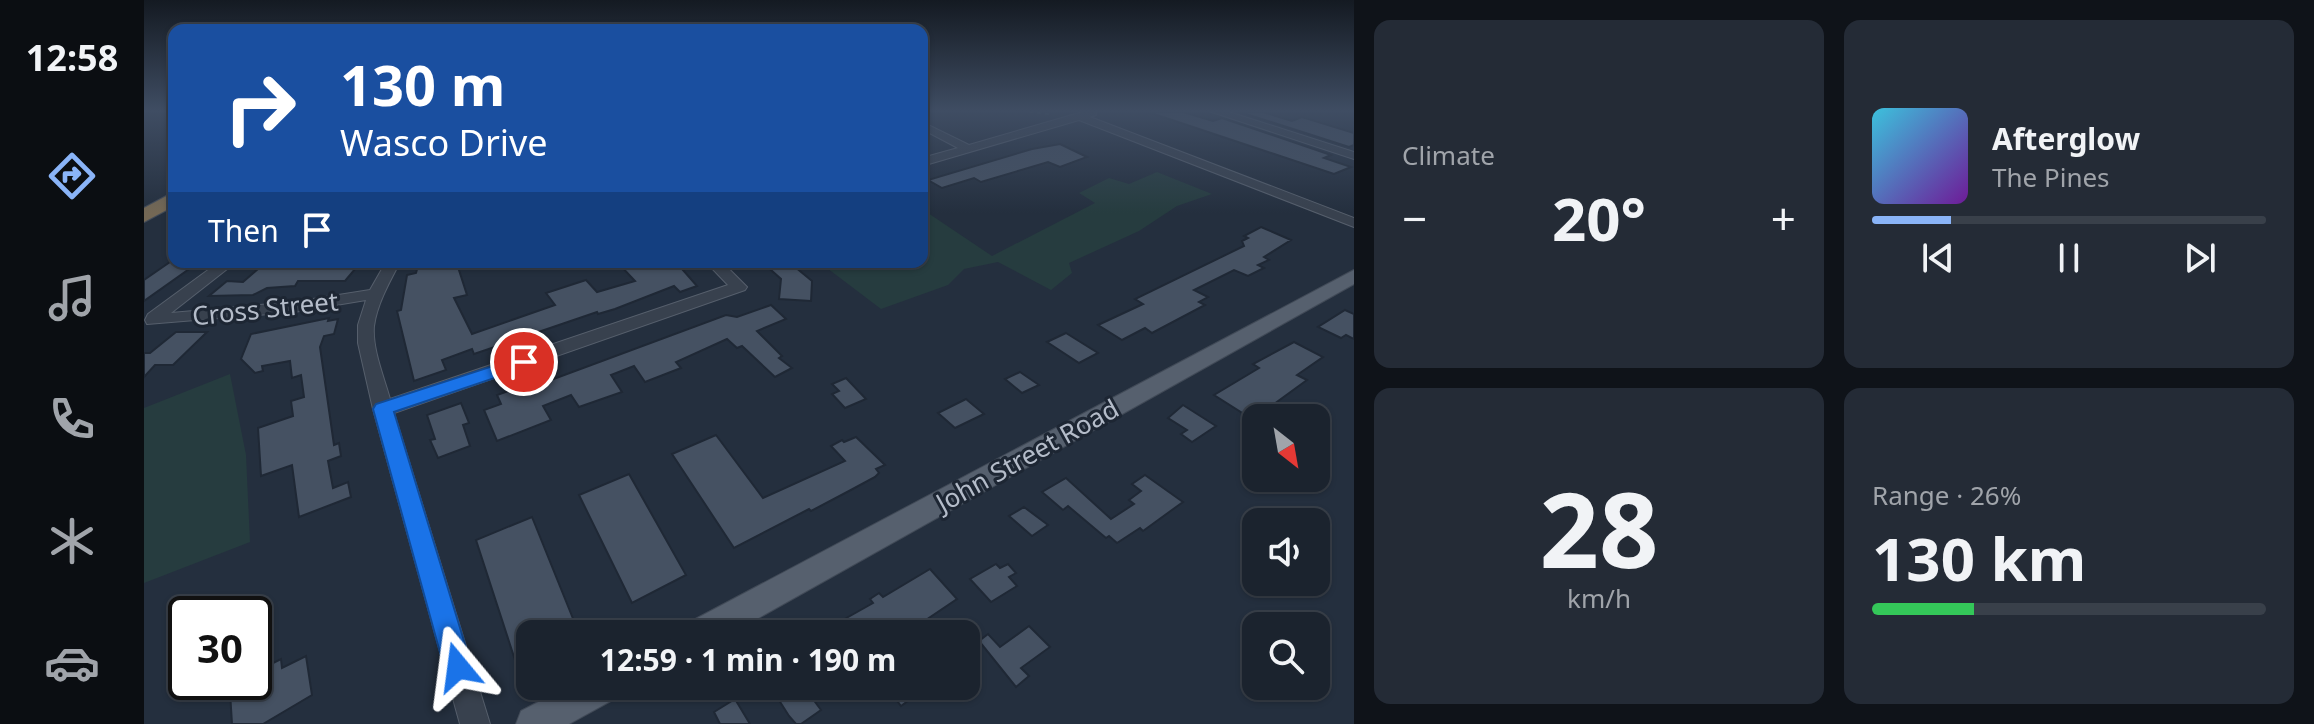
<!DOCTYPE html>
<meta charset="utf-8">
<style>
:root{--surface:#1b232e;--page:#242b36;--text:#f1f3f6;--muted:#a0a4aa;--line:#39404a;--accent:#8ab4f8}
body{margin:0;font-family:"Noto Sans",sans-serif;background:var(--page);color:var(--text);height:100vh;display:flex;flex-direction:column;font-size:30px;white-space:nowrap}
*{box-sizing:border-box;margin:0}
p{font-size:26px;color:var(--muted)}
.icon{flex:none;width:44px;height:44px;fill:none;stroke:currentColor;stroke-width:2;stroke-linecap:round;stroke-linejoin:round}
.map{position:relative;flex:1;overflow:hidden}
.details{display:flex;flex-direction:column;gap:20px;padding:20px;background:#0f1319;width:960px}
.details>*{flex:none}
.guide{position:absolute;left:24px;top:24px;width:760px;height:244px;border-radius:16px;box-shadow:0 2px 6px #0004,0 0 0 2px var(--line);background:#1a4fa0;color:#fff;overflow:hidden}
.needle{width:52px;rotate:149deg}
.controls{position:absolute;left:1098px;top:404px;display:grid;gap:16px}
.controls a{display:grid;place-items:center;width:88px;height:88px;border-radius:16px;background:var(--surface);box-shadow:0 2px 6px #0004,0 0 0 2px var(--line);font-size:40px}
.speed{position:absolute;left:24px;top:596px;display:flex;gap:16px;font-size:40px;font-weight:700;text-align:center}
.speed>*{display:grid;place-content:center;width:104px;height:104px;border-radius:50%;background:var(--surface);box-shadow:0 2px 6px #0004,0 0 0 2px var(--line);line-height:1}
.speed .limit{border:4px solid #111;border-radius:12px;background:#fff;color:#111}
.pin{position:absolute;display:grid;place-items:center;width:68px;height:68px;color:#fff;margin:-34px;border:4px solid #fff;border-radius:50%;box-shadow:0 2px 8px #0007}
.me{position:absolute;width:88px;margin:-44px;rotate:344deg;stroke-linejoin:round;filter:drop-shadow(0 0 6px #0008)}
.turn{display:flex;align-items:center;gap:28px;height:168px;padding:0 40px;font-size:36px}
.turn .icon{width:104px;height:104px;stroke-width:2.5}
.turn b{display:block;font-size:56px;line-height:68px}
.then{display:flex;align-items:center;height:76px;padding:0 40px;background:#0003;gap:16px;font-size:30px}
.big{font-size:60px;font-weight:700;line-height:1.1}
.details .widget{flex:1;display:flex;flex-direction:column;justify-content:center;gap:12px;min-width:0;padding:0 28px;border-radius:16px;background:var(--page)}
.details .dial{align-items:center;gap:0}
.dial b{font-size:104px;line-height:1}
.song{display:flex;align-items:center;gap:24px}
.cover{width:96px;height:96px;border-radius:12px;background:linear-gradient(135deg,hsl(190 70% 55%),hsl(280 70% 35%))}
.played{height:8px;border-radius:4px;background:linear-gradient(90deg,var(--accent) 20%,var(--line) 20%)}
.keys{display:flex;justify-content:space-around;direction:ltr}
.heat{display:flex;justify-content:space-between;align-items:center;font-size:44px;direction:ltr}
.charge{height:12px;border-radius:6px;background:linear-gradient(90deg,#34c759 26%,var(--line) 0)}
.details .tiles{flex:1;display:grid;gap:20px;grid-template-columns:repeat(2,1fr)}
.trip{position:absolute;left:372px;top:620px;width:464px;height:80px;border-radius:16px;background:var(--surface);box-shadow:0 2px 6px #0004,0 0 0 2px var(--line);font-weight:700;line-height:80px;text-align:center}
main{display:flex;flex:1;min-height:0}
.menu{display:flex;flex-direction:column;width:144px;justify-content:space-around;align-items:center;background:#0b0e12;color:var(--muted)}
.menu .icon{width:56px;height:56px}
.menu .selected{color:var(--accent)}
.menu b{font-size:36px;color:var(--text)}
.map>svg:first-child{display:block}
.green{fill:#263c3f}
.building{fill:#455162;stroke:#1f2835;stroke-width:2}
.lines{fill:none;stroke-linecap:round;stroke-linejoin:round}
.minor-casing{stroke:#565f6c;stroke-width:2}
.major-casing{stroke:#414a57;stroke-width:2}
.highway-casing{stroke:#434c59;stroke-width:2}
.path{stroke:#44595c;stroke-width:2;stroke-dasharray:4 4;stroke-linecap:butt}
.minor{fill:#38414e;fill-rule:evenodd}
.major{fill:#56606e;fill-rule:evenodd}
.highway{fill:#746855;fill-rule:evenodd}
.route{fill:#1a73e8;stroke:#114b97;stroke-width:2}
.labels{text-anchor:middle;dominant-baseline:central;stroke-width:6;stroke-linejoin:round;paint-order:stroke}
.street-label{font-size:26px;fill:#b4bcc9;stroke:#1d2633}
</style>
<main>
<nav class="menu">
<b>12:58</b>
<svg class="icon selected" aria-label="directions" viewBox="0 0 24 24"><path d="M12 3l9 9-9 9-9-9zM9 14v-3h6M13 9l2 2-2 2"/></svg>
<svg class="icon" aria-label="music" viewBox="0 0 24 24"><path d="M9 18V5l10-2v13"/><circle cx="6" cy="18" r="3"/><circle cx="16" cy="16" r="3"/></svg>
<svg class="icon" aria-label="phone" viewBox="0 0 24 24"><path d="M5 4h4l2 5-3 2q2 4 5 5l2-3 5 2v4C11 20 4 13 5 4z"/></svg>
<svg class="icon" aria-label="climate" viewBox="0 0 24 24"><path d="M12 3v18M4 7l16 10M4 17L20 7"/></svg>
<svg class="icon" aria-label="car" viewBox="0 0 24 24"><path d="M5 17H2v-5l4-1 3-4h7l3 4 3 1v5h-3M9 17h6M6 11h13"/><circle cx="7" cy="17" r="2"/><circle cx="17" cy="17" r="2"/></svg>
</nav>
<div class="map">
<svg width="1210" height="724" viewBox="0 0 1210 724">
<rect width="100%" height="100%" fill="#242f3e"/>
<g class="green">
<polygon points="1013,172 1068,194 1033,206 995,231 925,263 928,273 907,290 854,262 820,269 804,285 737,309 675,262 778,262 778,209 848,256 951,203 935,193 965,178 985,184"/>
<polygon points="86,374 102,455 106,542 0,583 0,408"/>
</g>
<g class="building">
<polygon points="1004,112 1039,112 1069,121 1078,118 1187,155 1180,158 1207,167 1190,174"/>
<polygon points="1096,112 1119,112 1148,121 1158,117 1210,133 1210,145 1205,147"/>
<polygon points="916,144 943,157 916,167 904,162 837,182 830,178 798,188 784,180 888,149"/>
<polygon points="1117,227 1147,240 1120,257 1125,260 1114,265 1120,268 1104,276 1090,270 1050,290 1064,297 1055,302 1061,305 1008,333 1001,328 978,340 954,325 999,304 991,299 1100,246 1098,241 1104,238 1100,236"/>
<polygon points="26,262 55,262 0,301 0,280"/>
<polygon points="122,262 199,262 194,268 212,268 201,281 154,281 151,286 123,288 109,295 65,296 83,281 99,282"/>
<polygon points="275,262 313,264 323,295 310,298 328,334 411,305 402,293 442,280 453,292 491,281 473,262 532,262 553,286 536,292 530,286 471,309 454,314 453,312 330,354 328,349 298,360 302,370 270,381 253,311 257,310 263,275 272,273"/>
<polygon points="618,262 645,262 668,281 667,301 635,299 637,279"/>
<polygon points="627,305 642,319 613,331 638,356 635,358 648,368 631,377 598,346 593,348 583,339 532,362 537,368 501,382 490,366 467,375 478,392 435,407 427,395 399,406 407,420 353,441 340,410 357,404 353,395 378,386 380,390 582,315 593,317"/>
<polygon points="1201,310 1210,314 1210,339 1202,335 1197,338 1174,327"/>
<polygon points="185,318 184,321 194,319 190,334 180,336 176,347 190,445 195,443 197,456 184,461 189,488 204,482 207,497 155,517 148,465 117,476 114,428 149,416 147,401 160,397 157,375 148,378 146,361 118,366 119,371 111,373 97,359 107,334"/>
<polygon points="32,332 63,332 29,365 11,365 0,377 0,353 6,353"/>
<polygon points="922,333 954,353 935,363 903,342"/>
<polygon points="1150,342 1179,357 1153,375 1163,380 1122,410 1124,412 1111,421 1070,395 1115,368 1109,364"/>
<polygon points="876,372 895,385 878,393 861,379"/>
<polygon points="702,378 722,399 701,408 688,394 695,391 688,384"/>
<polygon points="822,399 840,414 811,428 794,413"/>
<polygon points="317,403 325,423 319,425 326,446 294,458 286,440 291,439 283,415"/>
<polygon points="1039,405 1072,426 1048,442 1037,434 1043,430 1024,418"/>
<polygon points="572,435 619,498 701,461 687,446 698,440 700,442 712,437 741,465 732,469 735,473 731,477 705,491 667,511 665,509 590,548 528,454"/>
<polygon points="485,474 542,575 488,603 435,495"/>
<polygon points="1001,475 1039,502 999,531 996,528 973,543 965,536 962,538 924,506 919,510 898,492 922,478 967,519 990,504 985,500 997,491 988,484"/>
<polygon points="880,507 904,525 888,536 865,516"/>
<polygon points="388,517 434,631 429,634 386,634 386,656 372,663 332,540"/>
<polygon points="852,564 856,568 864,564 872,573 865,577 873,586 847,602 826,579"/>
<polygon points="786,569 813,599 761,634 674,634 729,603 726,599 735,593 739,597"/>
<polygon points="885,626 906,647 877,668 885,676 872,687 835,641 844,634 856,647"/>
<polygon points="162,656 168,695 119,724 88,724 86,692 120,676 119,668 137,659 138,668"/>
<polygon points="626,686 689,686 669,699 677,710 657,724 652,724 645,716"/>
<polygon points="760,686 784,686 757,706 748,694"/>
<polygon points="591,699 606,724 576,724 570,712"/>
</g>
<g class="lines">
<defs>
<g id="minor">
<polygon points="942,111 952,111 952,115 946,117 1210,218 1210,227 935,120 778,166 778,158 814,148 778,129 778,122 825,145"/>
<polygon points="1065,111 1082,111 1210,152 1210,159"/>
<path d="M 75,262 L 92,262 L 27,313 L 150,302 L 226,290 L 242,262 L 256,262 C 246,281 233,304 230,326 C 228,349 240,377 246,399 L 584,285 L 562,262 L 578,262 L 603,287 L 601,290 L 250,413 L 346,724 L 316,724 L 229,409 L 214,343 L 214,325 L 222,300 L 150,312 L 3,324 L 1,320 L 4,314 Z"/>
</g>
<g id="major">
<polygon points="1210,270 1210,284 586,634 539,634 544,623"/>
<polygon points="425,686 477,686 472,698 425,724 372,724 377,711"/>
</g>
<polygon id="highway" points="30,192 30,206 0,222 0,208"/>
</defs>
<use href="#minor" class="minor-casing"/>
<use href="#major" class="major-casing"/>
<use href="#highway" class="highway-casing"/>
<polyline class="path" points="877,111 905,114"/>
<use href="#minor" class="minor"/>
<use href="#major" class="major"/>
<use href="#highway" class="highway"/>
</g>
<linearGradient id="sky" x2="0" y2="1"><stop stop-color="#141a22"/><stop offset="0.52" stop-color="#3f4d63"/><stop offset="1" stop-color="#3f4d63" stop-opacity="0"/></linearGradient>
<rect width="1210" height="213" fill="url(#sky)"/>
<polygon class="route" points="380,356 389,362 386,366 250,412 328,667 324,676 314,680 304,676 300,667 229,409 232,404"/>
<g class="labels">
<g class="street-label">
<text transform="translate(121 308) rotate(-6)">Cross Street</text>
<text transform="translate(883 455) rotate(-29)">John Street Road</text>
</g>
</g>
</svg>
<div class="controls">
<a><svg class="needle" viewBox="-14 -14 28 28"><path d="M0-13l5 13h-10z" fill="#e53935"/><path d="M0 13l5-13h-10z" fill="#a0a4aa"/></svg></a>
<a><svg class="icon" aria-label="sound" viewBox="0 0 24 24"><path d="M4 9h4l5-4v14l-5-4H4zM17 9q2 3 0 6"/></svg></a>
<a><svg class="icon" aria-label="search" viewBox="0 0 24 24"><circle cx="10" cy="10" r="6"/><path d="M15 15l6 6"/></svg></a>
</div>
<div class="speed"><div class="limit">30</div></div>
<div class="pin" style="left:380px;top:362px;background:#d93025"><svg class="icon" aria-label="arrive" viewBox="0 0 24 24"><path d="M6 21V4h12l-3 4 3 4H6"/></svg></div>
<svg class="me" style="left:314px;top:667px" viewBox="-20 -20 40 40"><path d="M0-17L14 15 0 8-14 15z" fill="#1a73e8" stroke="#fff" stroke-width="4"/></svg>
<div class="trip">12:59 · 1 min · 190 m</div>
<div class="guide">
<div class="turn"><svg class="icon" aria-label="right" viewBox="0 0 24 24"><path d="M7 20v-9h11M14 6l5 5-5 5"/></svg><div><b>130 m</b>Wasco Drive</div></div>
<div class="then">Then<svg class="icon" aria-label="arrive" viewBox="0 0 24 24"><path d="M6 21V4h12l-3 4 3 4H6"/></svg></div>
</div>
</div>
<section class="details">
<div class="tiles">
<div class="widget"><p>Climate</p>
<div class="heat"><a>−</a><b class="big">20°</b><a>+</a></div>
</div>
<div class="widget">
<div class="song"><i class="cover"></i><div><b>Afterglow</b><p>The Pines</p></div></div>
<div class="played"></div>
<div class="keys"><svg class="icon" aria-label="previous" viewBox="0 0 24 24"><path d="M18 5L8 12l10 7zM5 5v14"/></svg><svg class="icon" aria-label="pause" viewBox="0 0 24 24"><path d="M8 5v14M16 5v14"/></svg><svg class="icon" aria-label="next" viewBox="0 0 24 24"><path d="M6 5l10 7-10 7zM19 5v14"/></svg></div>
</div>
<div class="widget dial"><b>28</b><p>km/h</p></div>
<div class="widget"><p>Range · 26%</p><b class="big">130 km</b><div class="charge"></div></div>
</div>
</section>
</main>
